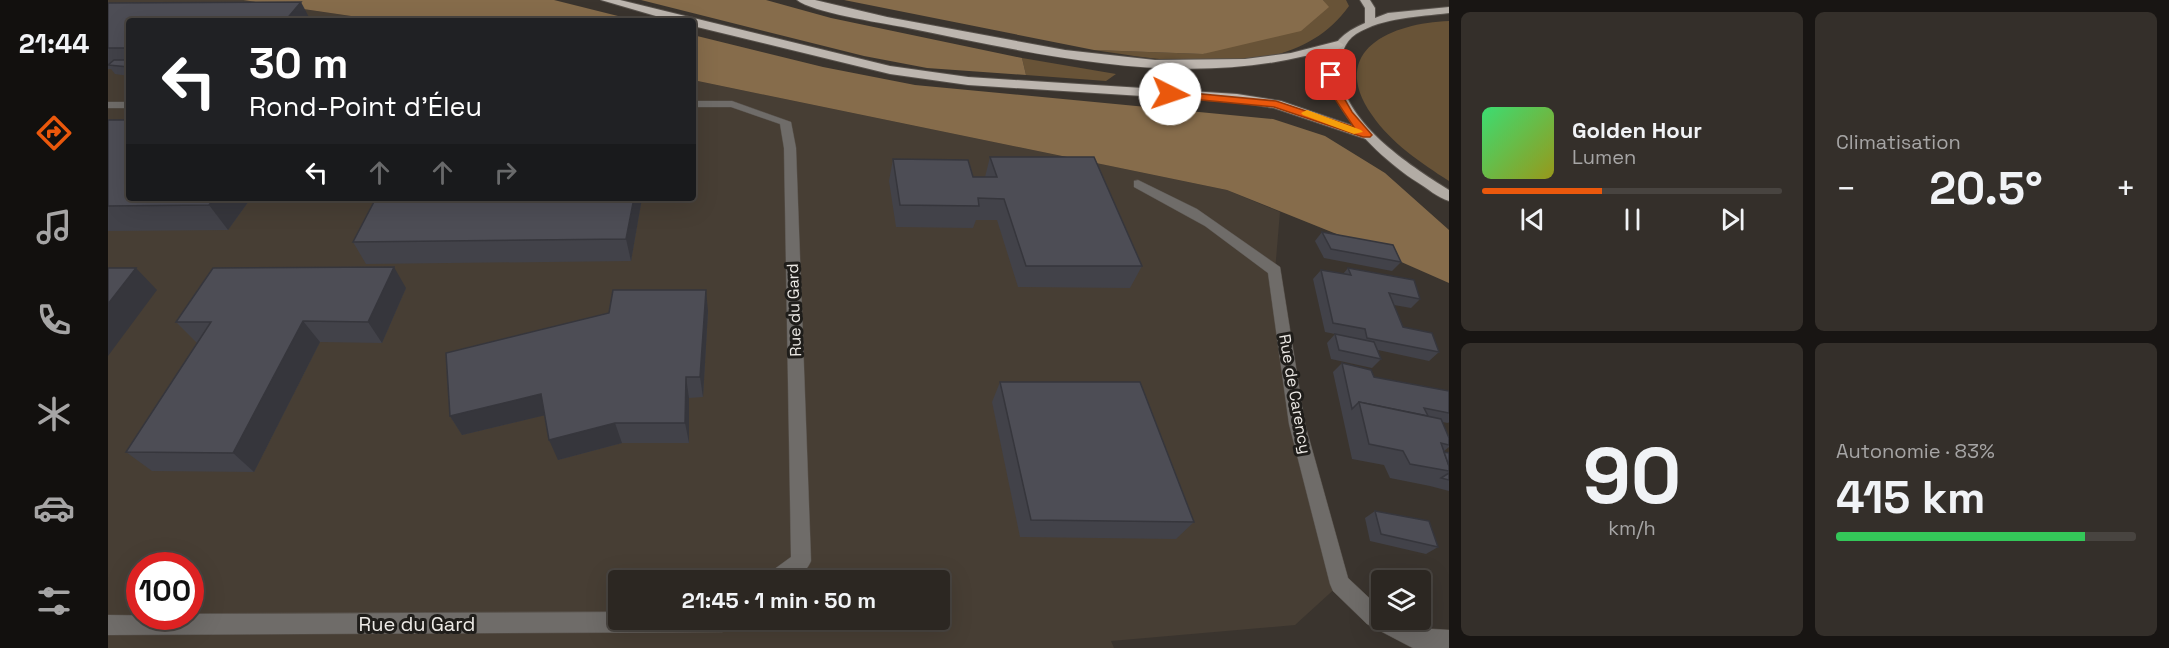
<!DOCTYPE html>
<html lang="fr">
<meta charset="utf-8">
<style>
:root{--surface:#2c2722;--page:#342f2a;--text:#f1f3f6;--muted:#a6a5a5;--line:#484440;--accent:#ea580c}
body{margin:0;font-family:"Space Grotesk",sans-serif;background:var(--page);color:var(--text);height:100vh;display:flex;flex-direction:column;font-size:22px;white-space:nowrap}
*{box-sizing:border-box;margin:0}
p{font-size:20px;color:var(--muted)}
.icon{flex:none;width:33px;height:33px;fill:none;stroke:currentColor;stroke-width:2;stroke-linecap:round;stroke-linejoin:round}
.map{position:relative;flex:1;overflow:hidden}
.details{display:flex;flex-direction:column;gap:12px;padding:12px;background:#181513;width:720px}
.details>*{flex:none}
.top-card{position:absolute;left:18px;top:18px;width:570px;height:183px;border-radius:6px;box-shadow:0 6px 24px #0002,0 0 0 2px var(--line);background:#202124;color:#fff;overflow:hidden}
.fabs{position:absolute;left:1263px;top:570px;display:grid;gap:12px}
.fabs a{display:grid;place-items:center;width:60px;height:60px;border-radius:6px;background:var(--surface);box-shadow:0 6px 24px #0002,0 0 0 2px var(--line);font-size:30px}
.speed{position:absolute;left:18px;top:552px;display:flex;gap:12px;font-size:30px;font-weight:700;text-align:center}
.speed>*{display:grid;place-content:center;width:78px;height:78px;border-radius:50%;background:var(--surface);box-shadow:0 6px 24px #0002,0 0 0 2px var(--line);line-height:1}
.speed .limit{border:9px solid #d22;background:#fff;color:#111}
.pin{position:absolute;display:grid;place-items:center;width:51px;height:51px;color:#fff;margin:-26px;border-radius:12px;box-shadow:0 3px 9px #0006}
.me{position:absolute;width:66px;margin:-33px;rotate:94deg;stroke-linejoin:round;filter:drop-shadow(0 0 4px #0008)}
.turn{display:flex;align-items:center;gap:21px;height:126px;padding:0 24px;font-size:27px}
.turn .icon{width:78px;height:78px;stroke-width:2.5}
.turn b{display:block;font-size:42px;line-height:51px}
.lanes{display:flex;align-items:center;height:57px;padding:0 24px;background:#0003;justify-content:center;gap:30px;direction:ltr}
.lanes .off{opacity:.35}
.big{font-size:45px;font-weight:700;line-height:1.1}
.details .tile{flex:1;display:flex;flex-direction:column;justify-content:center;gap:9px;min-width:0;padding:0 21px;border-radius:9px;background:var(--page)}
.details .dial{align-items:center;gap:0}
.dial b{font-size:78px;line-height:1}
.song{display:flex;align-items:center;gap:18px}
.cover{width:72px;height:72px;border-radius:9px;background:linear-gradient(135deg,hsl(140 70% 55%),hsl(60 70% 35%))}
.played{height:6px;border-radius:3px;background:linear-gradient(90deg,var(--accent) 40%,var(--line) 40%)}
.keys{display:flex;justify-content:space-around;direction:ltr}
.heat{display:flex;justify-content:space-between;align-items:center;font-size:33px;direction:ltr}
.charge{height:9px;border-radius:4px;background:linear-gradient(90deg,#34c759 83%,var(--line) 0)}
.details .tiles{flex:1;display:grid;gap:12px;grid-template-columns:repeat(2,1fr)}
.trip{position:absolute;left:500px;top:570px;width:342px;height:60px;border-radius:6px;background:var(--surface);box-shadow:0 6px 24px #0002,0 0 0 2px var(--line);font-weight:700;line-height:60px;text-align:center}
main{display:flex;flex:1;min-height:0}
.menu{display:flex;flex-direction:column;width:108px;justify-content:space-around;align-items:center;background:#12100e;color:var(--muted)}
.menu .icon{width:42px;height:42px}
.menu .active{color:var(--accent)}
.menu b{font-size:27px;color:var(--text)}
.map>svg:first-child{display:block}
.built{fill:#473e34;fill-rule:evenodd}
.green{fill:#685337}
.forest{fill:#866c4b}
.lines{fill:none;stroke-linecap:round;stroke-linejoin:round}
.minor-casing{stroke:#57514b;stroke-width:1}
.trunk-casing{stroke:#57514b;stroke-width:2}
.motorway-casing{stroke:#57514b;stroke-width:2}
.minor{fill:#6f6c69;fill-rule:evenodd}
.trunk{fill:#b2aca5;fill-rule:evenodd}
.motorway{fill:#bdb6af;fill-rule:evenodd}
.wall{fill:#424249}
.shaded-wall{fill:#36363c}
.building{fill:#4d4d55;stroke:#36363c;stroke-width:1.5}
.route{fill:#ea580c;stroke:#983908;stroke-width:1.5}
.slow{fill:#f59e0b}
.labels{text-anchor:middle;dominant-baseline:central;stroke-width:6;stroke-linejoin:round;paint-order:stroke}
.street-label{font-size:16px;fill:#edeae6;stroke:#1f1d1a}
.near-street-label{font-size:20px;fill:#edeae6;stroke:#1f1d1a}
</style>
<main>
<nav class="menu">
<b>21:44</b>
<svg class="icon active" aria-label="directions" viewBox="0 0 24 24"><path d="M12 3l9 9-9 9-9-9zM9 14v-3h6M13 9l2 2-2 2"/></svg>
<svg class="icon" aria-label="music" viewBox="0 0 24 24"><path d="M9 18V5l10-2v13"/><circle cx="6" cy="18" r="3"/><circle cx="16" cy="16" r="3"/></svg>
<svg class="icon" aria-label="phone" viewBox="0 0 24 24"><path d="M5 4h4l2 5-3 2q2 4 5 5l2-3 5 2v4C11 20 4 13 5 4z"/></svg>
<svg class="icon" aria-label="climate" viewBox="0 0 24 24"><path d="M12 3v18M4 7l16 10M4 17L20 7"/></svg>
<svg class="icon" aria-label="car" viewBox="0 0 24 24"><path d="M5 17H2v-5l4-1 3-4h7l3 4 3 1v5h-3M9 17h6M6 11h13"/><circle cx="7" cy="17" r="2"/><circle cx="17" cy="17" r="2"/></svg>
<svg class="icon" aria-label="filters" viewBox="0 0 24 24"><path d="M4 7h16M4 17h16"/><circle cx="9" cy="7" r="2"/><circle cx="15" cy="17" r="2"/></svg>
</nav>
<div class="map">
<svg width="1341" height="648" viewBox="0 0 1341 648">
<rect width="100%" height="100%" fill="#3a342e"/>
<path class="built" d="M 0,0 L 135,0 L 277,21 L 21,21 L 21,198 L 585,198 L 585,80 L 1119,190 L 1172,212 L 1167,271 L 1189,424 L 1232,584 L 1187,625 L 1003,641 L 1006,648 L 0,648 ZM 32,566 L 82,566 L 82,616 L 32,616 ZM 510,580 L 831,580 L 831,620 L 510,620 Z"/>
<g class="green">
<path d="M 1215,0 L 1238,0 L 1241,6 C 1186,84 1066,62 986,50 L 1095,54 L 1220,7 Z"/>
<path d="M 1341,21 L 1341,181 C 1313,163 1283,143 1264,115 C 1219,50 1284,23 1341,21 Z"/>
<polygon points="914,58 1008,74 998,81 918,75"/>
</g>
<g class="forest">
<polygon points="135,0 446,0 530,21 277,21"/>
<polygon points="533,0 658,0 723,18 914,58 918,75 819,68 756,56"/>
<polygon points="736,0 1215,0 1221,7 1193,31 1095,54 986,50"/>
<polygon points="585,35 715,67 807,85 1165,119 1217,136 1277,173 1341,230 1341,283 1241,239 1119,190 585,80"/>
</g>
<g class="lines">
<defs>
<g id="minor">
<path d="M 585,101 L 624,101 L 683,122 L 688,148 L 703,561 C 695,580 676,582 658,580 L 661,573 L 683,557 L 676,148 L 672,124 L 623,107 L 585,107 Z"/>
<rect x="0" y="102" width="21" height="6"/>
<polygon points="1030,180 1089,209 1172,267 1197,424 1240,578 1274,610 1274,620 1292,620 1308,628 1341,630 1341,648 1305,648 1299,645 1259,624 1225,591 1222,584 1181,424 1160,273 1097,226 1026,187 1026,181"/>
<polygon points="510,612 510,620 628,620 625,627 614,632 0,635 0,615 82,616 82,614"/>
</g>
<path id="trunk" d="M 1252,0 L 1262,0 L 1267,8 L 1267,18 L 1280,13 L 1341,7 L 1341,13 C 1310,17 1276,17 1248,34 C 1236,42 1232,56 1232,69 C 1233,121 1301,165 1341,190 L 1341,201 C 1330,198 1319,188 1309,182 C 1262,152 1167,60 1257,23 L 1257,8 Z"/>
<g id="motorway">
<polygon points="493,0 512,0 782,66 860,77 1129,94 1173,101 1263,132 1265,135 1258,139 1166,108 1129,102 860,85 782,74 585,26 585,21 565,21"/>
<path d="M 689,0 L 707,0 L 779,17 L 957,50 L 1047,60 L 1137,59 L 1183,53 L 1230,41 L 1236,45 C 1228,53 1209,54 1197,56 C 1065,88 925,53 795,27 C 773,23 703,12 689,0 Z"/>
</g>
</defs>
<use href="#minor" class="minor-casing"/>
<use href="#trunk" class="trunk-casing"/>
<use href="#motorway" class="motorway-casing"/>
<use href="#minor" class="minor"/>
<use href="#trunk" class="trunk"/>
<use href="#motorway" class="motorway"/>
</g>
<g class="wall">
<polygon points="0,3 21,21 21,76 7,74 3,69 0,69"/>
<polygon points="0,120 21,198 143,198 120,230 0,231"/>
<polygon points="882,157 1034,266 1022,288 910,287 889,220 868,220 865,228 788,227 781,181 785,159 865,177 877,177"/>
<polygon points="268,198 534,198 523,261 258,264 245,242"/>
<polygon points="1214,232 1293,262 1284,271 1216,258 1207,241"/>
<polygon points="1240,268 1312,299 1303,308 1286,305 1295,327 1331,352 1321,361 1270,350 1273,359 1264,368 1223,359 1219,343 1227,334 1242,337 1217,332 1205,279 1213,270 1235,274"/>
<polygon points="298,288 274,343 212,342 146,472 44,471 18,452 89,343 68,322"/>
<polygon points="600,311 595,397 581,398 581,443 514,443 450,460 437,415 354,435 342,416"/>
<polygon points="1234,363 1266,377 1341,391 1341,422 1340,423 1334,422 1341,438 1341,447 1336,451 1336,452 1341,453 1341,491 1322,486 1282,478 1276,465 1244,459 1225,372"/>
<polygon points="892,382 1086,522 1068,539 912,537 884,402"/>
<polygon points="1267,511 1330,547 1318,554 1262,541 1257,518"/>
</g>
<g class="shaded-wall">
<polygon points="193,2 203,21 177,21"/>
<polygon points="106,198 143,198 120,230 101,205"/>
<polygon points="526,198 534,198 523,261 518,239"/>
<polygon points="286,267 298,288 274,343 260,322"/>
<polygon points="28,268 49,290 0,356 0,304"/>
<polygon points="598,290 600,311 595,397 592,377"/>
<polygon points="195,321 212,342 146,472 125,453"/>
<polygon points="578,377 581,398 581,443 577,423"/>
<polygon points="433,394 442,414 354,435 342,416"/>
<polygon points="507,423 514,443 450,460 441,440"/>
</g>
<g class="building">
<polygon points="193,2 177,21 21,21 21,48 0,48 0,3"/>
<polygon points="6,60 21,60 21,67 0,65"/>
<polygon points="0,120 21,120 21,198 106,198 101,205 0,206"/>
<polygon points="882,157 986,157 1034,266 918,266 896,199 870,198 871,206 792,205 785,159 860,160 865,177 889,177"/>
<polygon points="268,198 526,198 518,239 245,242"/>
<polygon points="1214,232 1285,245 1293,262 1223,249"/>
<polygon points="286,267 260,322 195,321 125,453 18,452 103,322 68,322 105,268"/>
<polygon points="0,268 28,268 0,304"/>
<polygon points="1240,268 1306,280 1312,299 1281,293 1295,327 1324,333 1331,352 1259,338 1257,329 1225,323 1213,270 1243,275"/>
<polygon points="505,290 598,290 592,377 578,377 577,423 507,423 441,440 433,394 342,416 338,353 501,313"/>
<polygon points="1227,334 1266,342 1273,359 1231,350"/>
<polygon points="1234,363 1263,370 1266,377 1341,391 1341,413 1316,408 1320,416 1251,402 1244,409"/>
<polygon points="892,382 1032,382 1086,522 923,520"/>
<polygon points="1251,402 1333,419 1341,438 1341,445 1333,443 1341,466 1341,471 1302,464 1295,451 1261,444"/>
<polygon points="1336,452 1341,453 1341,466"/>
<polygon points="1341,473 1341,480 1333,478"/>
<polygon points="1267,511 1321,521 1330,547 1273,534"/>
</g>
<polygon class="route" points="1223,72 1228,75 1233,93 1244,112 1264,135 1262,137 1255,137 1166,107 1062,97 1057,94 1062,91 1168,101 1246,127 1223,93 1218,75"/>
<polygon class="slow" points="1199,110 1253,130 1255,132 1246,134 1195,115 1193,113"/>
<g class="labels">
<g class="street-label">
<text transform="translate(686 310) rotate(-92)">Rue du Gard</text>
<text transform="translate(1187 394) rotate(80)">Rue de Carency</text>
</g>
<g class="near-street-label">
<text x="309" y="624">Rue du Gard</text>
</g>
</g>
</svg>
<div class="fabs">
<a><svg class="icon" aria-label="layers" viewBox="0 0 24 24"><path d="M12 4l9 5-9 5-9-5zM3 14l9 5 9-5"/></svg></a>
</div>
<div class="speed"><div class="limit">100</div></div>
<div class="pin" style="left:1223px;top:75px;background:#d93025"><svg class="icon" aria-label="arrive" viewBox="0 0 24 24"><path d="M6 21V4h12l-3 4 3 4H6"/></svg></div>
<svg class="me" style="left:1062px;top:94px" viewBox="-20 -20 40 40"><circle r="19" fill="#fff"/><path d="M0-13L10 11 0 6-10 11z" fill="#ea580c"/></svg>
<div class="trip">21:45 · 1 min · 50 m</div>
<div class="top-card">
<div class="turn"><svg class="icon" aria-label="left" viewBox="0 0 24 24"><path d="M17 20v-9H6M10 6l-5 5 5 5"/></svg><div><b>30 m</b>Rond-Point d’Éleu</div></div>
<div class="lanes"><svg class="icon" aria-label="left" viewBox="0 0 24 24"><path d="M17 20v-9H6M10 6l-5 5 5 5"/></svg><svg class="icon off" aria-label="ahead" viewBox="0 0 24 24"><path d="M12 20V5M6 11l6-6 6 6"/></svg><svg class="icon off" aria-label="ahead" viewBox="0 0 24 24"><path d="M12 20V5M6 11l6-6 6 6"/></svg><svg class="icon off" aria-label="right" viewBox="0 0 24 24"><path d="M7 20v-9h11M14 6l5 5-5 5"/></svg></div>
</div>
</div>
<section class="details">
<div class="tiles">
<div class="tile">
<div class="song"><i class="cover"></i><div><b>Golden Hour</b><p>Lumen</p></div></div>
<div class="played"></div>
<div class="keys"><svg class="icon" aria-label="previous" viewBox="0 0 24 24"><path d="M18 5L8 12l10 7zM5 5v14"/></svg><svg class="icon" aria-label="pause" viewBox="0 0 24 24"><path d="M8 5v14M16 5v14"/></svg><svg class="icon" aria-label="next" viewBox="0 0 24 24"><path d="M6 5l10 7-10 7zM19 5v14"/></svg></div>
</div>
<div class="tile"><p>Climatisation</p>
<div class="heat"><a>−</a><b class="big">20.5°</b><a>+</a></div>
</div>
<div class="tile dial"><b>90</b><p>km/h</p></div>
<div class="tile"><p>Autonomie · 83%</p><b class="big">415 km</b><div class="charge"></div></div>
</div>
</section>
</main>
